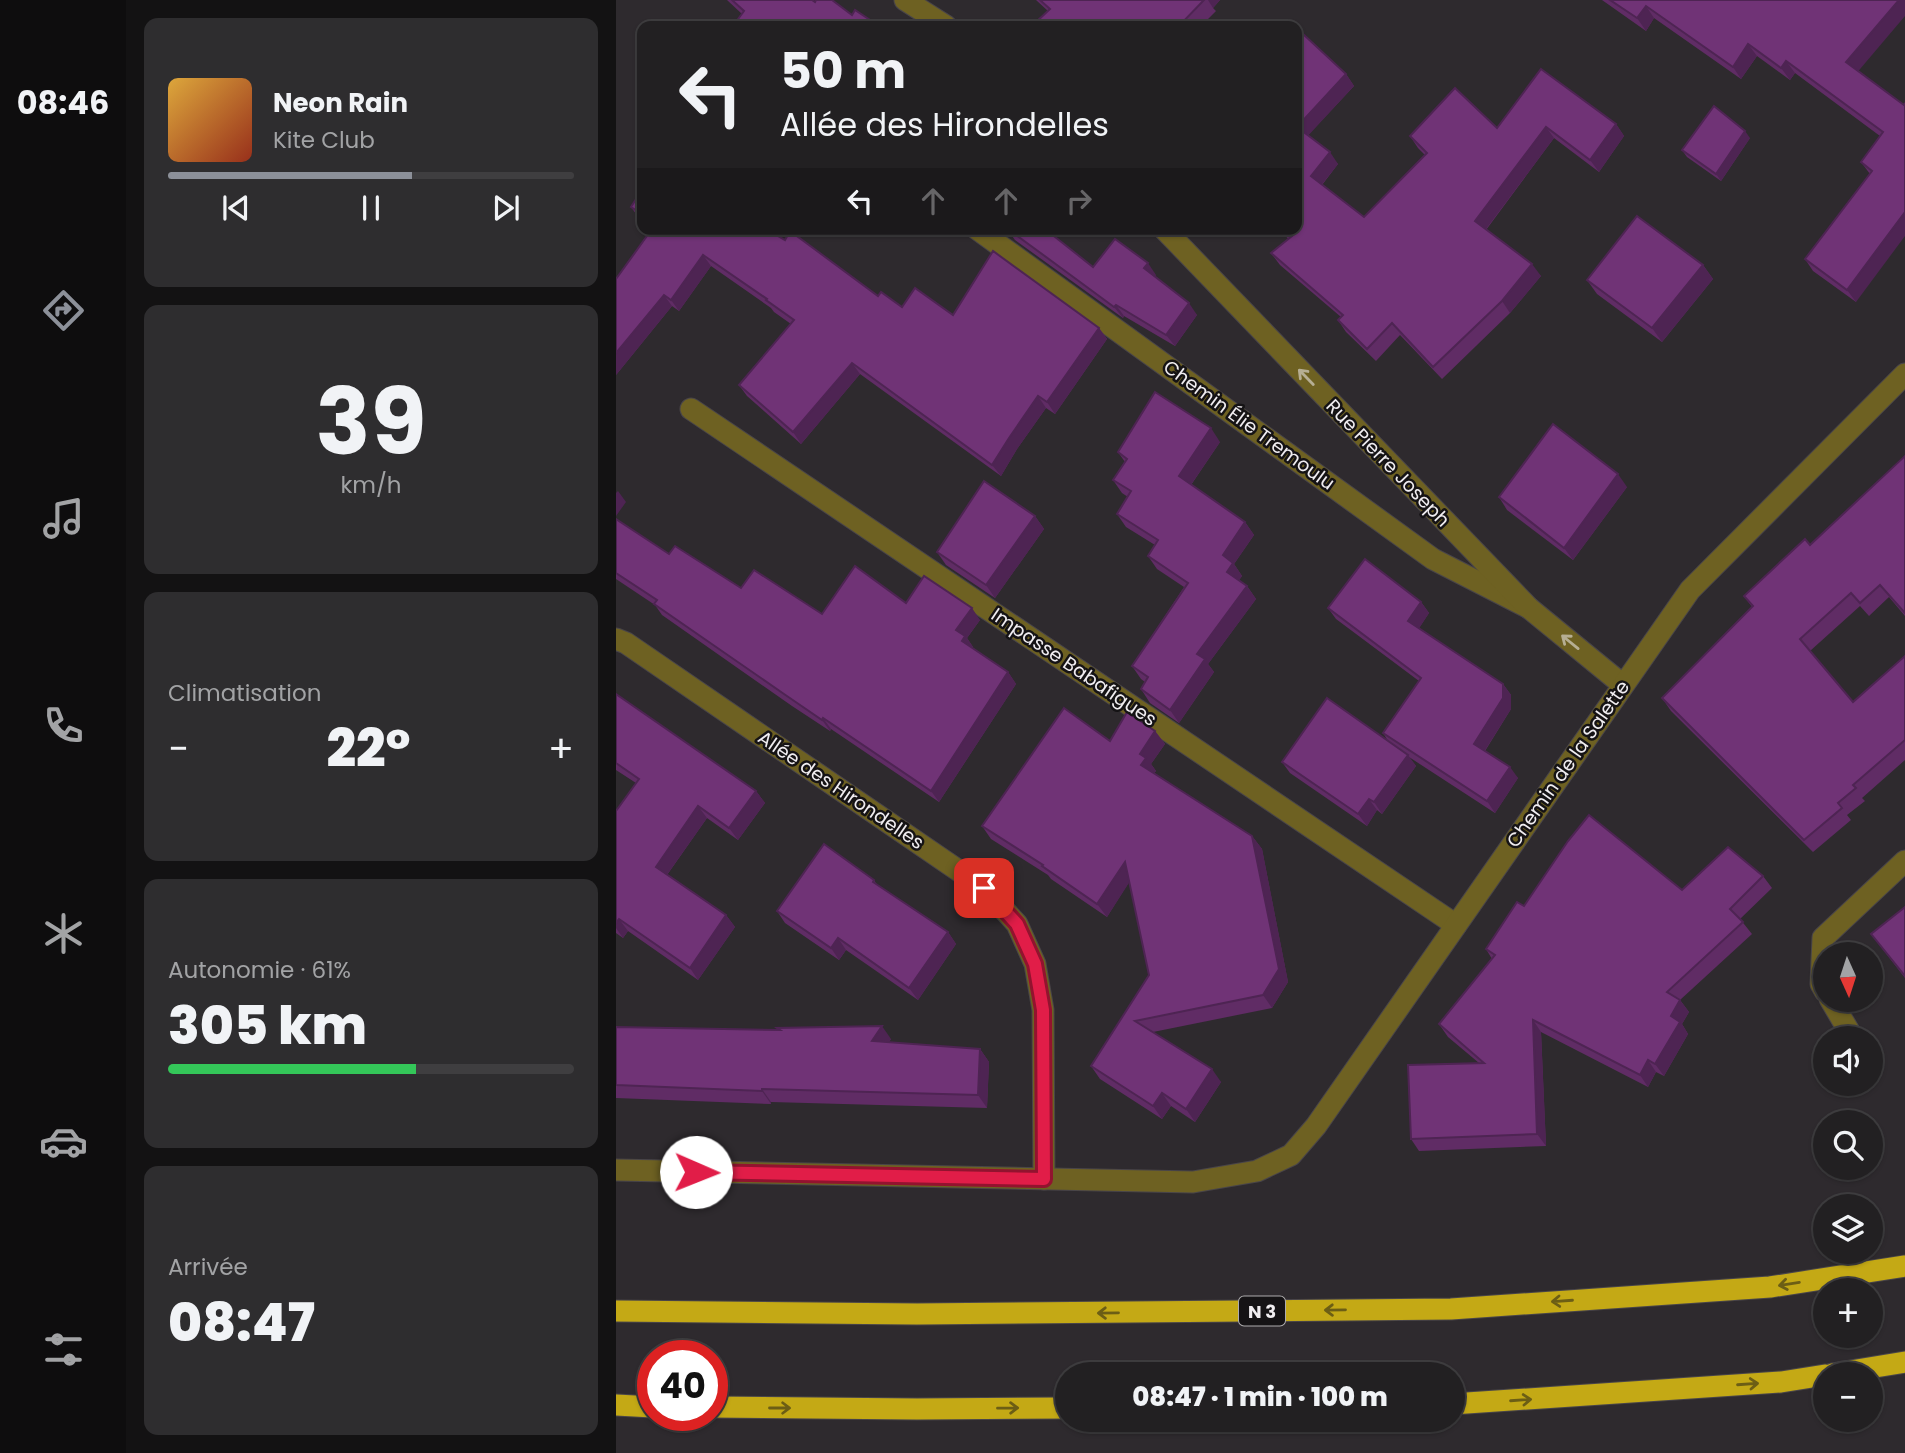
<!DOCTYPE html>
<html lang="fr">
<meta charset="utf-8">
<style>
:root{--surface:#222022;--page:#2e2d2f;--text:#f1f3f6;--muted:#a2a3a5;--line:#3f3e40;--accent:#8c9099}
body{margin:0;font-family:Poppins,sans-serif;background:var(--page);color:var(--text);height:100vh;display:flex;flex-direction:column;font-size:26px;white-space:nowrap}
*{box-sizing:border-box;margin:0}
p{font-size:23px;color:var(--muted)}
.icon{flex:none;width:38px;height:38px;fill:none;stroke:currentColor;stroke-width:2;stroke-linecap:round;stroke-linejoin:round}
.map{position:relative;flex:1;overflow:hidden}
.drawer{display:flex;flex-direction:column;gap:18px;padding:18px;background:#131213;width:490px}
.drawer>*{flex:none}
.top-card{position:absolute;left:21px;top:21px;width:665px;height:214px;border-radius:14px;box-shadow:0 2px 5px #0004,0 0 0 2px var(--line);background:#222022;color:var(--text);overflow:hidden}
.needle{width:46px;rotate:177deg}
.fabs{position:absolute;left:1197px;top:942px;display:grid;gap:14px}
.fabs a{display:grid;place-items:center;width:70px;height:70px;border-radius:50%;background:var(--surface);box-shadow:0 2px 5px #0004,0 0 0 2px var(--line);font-size:35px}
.speed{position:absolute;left:21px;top:1340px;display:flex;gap:14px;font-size:35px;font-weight:700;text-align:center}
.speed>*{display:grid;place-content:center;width:91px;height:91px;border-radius:50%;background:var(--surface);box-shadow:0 2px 5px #0004,0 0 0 2px var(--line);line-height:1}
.speed .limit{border:10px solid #d22;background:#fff;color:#111}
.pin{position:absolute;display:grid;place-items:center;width:60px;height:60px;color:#fff;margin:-30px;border-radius:14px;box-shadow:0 4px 10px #0006}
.me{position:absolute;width:77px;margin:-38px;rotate:91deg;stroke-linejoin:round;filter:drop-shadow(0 0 5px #0008)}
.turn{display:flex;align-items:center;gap:24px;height:147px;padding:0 28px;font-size:32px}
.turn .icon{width:91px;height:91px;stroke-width:2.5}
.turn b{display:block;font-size:49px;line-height:60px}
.lanes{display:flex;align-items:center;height:66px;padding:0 28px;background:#0003;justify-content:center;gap:35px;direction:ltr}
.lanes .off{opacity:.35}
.big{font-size:52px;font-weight:800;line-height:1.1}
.drawer .card{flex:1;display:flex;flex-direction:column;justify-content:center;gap:10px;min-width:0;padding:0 24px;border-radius:14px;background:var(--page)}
.drawer .dial{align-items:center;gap:0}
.dial b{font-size:91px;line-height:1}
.song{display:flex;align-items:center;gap:21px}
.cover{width:84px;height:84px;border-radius:10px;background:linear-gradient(135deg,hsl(40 70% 55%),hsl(10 70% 35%))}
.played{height:7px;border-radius:4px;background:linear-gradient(90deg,var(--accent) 60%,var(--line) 60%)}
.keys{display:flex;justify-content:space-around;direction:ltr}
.heat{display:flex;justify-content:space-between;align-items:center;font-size:38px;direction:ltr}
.charge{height:10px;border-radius:5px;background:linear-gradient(90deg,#34c759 61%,var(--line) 0)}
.trip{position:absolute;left:439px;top:1362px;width:410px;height:70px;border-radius:35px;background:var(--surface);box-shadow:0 2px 5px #0004,0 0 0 2px var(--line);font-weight:800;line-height:70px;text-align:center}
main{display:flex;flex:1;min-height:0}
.tabs{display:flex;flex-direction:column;width:126px;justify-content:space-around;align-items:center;background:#0e0d0e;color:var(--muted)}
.tabs .icon{width:49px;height:49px}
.tabs .selected{color:var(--accent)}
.tabs b{font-size:32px;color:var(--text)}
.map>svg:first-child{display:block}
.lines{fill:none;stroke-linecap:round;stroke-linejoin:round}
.minor-casing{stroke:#494549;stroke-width:23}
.highway-casing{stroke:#494549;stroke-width:23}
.minor{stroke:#6e6122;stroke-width:21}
.highway{stroke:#c4a915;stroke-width:21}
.wall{fill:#602c65}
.shaded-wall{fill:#4e2453}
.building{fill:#703376;stroke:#4e2453;stroke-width:2}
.oneway{stroke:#b6ae93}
.oneway2{stroke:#6c5e15}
.route-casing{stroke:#92132f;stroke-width:18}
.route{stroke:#e11d48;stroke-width:12}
.labels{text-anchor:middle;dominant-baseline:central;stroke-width:5;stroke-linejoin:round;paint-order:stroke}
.shield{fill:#151315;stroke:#aeacae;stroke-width:2}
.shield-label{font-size:18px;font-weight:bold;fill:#f0edf0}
.street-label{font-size:19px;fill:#f0edf0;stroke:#151315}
</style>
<main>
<nav class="tabs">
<b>08:46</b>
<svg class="icon selected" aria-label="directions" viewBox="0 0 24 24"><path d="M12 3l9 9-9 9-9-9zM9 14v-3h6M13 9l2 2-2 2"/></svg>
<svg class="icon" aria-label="music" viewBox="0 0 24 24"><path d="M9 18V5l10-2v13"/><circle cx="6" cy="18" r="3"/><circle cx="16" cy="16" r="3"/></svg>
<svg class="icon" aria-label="phone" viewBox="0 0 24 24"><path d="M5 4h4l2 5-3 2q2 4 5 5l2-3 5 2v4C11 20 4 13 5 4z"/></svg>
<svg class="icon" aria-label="climate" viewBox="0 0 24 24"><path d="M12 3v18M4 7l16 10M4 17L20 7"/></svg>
<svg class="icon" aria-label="car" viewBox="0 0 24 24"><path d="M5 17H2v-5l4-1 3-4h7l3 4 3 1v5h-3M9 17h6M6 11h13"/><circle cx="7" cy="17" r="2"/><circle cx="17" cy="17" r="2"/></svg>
<svg class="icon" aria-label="filters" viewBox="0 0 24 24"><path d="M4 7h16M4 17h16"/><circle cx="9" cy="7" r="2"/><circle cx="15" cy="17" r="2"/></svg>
</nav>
<section class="drawer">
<div class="card">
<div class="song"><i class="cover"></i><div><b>Neon Rain</b><p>Kite Club</p></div></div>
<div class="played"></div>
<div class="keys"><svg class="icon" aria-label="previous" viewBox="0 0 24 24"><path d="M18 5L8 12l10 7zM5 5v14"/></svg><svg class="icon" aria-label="pause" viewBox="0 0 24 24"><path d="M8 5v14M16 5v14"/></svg><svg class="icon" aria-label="next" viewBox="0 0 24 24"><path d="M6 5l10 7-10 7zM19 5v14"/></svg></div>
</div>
<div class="card dial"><b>39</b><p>km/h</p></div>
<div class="card"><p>Climatisation</p>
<div class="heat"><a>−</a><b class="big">22°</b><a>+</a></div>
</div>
<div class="card"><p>Autonomie · 61%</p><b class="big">305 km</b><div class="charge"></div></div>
<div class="card"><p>Arrivée</p><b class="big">08:47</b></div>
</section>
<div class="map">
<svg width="1289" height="1453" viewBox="0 0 1289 1453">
<rect width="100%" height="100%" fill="#2e2a2e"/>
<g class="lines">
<defs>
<g id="minor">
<polyline points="289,0 330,26"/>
<polyline points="361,229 817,559 913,608"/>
<polyline points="548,229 913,608 1007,685"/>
<polyline points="75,409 840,925"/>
<polyline points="0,639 10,643 368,888 401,924 419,964 427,1010 428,1179"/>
<polyline points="1209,991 1205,984 1207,938 1289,861"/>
<polyline points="1214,999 1237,1038"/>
<polyline points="0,1170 577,1182 641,1171 675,1155 700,1126 1074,590 1289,374"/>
</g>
<g id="highway">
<polyline points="0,1311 301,1314 835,1309 1154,1287 1289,1266"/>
<polyline points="1216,1374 1289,1362"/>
<polyline points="836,1404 1165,1382 1209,1375"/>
<polyline points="0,1405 37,1407"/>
<polyline points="96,1407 301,1409 452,1408"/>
</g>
</defs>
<use href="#minor" class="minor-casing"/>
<use href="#highway" class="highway-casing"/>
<use href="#minor" class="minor"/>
<use href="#highway" class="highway"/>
</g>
<g class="wall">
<polygon points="111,0 196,0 236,15 126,14"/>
<polygon points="420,0 604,0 597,8 600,11 585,26 419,26 432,11"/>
<polygon points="986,0 1289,0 1242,71 1288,105 1240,302 1197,271 1189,259 1254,174 1245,162 1264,136 1179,73 1174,80 1141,56 1125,79 1038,18 1030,31"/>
<polygon points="681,40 730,74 738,86 692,135 722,164 706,185 748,217 809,155 802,148 794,136 881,128 1000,124 1008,136 983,172 938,138 870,230 925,276 894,313 826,379 784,335 760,361 730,332 722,320 725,317 664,265 655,253 673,239 660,229 681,229"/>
<polygon points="1134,138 1105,181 1071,157 1066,150"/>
<polygon points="26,190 26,220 23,218 15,207"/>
<polygon points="36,229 262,296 286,307 337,315 483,328 491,339 439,414 430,408 401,449 385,476 244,374 185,444 131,396 123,385 175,324 158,312 155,308 95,266 63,311 56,306 0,375"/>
<polygon points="391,229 477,267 540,275 539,276 581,315 559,346 508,316 507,318 399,240"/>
<polygon points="1087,265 1097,279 1046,342 981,294 971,280"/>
<polygon points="604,442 575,485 629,522 638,535 618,564 626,576 623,580 631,586 640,599 592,664 598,672 563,723 534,703 525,689 529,682 525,679 516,666 568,587 541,569 532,556 539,545 510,527 501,514 512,497 506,493 497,480 509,462 502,452"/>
<polygon points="1289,456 1289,616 1273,597 1253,616 1244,606 1194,651 1237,702 1289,656 1289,760 1246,798 1249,801 1231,815 1235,820 1197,852 1055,711 1046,698 1136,607 1128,596 1194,545"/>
<polygon points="1011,487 957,560 891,510 883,497"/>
<polygon points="419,516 428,529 379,598 330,565 321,552"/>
<polygon points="0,519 53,554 125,588 206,614 290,603 364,620 351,638 357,647 357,648 392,672 400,684 323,802 215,729 214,731 176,706 46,615 39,605 0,579"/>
<polygon points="805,602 813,613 803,628 887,684 895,695 895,709 869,751 902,778 879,813 793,757 800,766 766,814 761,810 751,826 674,773 666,762 772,741 767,733 803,681 720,619 712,608"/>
<polygon points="0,694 140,791 149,803 122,840 91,818 51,875 110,915 119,927 82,980 12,931 7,938 0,933 0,811 20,783 0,770"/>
<polygon points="539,731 549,744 535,764 540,771 538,773 636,836 646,849 672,982 656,1008 537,1032 605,1082 579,1122 555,1106 546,1119 484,1079 475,1066 533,975 513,882 491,917 435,879 432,875 375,839 366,826 494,741"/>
<polygon points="1147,876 1156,888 1124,919 1136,934 1064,1000 1073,1012 1066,1024 1072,1034 1048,1076 1040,1072 1032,1087 925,1032 930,1146 803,1151 795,1139 863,1063 832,1037 823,1024 876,959 870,949 908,906 1066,890"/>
<polygon points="258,880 261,885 332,932 340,944 302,1000 230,950 223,960 169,923 161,911"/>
<polygon points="1289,907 1289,978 1255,934"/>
<polygon points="0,1027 275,1039 273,1042 364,1049 373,1062 371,1108 155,1102 155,1104 0,1098"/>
</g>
<g class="shaded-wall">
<polygon points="592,0 604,0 597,8"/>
<polygon points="1283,0 1289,0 1289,16 1239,75 1230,62"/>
<polygon points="1030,6 1038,18 1030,31 1021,18"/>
<polygon points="1132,44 1141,56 1125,79 1117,67"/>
<polygon points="1170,61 1179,73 1174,80 1165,68"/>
<polygon points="730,74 738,86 689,139 681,127"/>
<polygon points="1000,124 1008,136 983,172 974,160"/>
<polygon points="930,127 938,138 867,233 859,221"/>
<polygon points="1129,131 1134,138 1105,181 1100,174"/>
<polygon points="714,152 722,164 703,188 695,176"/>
<polygon points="1289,212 1289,236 1240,302 1231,290"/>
<polygon points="87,255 95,266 63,311 55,300"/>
<polygon points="532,263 540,275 536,280 528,268"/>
<polygon points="916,264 925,276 894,313 886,301"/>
<polygon points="1087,265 1097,279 1046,342 1036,328"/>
<polygon points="48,295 56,306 0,375 0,353"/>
<polygon points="573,303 581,315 559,346 550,335"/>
<polygon points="500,305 508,316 507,318 498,307"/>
<polygon points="483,328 491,339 439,414 431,402"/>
<polygon points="236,363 244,374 185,444 177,432"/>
<polygon points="422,396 430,408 401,449 385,476 376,465 393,438"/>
<polygon points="595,428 604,442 572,489 563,476"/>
<polygon points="1002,474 1011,487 957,560 948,548"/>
<polygon points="2,491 10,502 0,516 0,493"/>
<polygon points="419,516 428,529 379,598 370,585"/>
<polygon points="629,522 638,535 618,564 626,576 620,585 611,572 607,555"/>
<polygon points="631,586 640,599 592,664 598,672 563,723 554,710 581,654"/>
<polygon points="805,602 813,613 800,633 792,621"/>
<polygon points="356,608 364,620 351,638 357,647 354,653 346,641 340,630"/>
<polygon points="392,672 400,684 323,802 315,791"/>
<polygon points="887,684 895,695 895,709 866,755 858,744"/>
<polygon points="207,718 215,729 214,731 206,720"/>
<polygon points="539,731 549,744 535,764 540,771 534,778 525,765 524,754"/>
<polygon points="792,755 800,766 766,814 758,802"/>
<polygon points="894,767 902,778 879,813 871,801"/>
<polygon points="140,791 149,803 122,840 113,828"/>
<polygon points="753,799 761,810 751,826 742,814"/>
<polygon points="82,806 91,818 48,879 40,867"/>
<polygon points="636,836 646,849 672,982 656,1008 647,995"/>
<polygon points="509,862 518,875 491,917 481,904"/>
<polygon points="110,915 119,927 82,980 74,968"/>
<polygon points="3,919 12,931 7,938 0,928 0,923"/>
<polygon points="332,932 340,944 302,1000 293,988"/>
<polygon points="222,938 230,950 223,960 215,948"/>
<polygon points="1064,1000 1073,1012 1066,1024 1072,1034 1048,1076 1039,1064 1055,1016"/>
<polygon points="917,1020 925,1032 930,1146 921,1134"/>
<polygon points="266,1026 275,1039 265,1054 256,1041"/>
<polygon points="364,1049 373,1062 371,1108 362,1095"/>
<polygon points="1032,1060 1040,1072 1032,1087 1024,1075"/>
<polygon points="596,1069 605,1082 579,1122 570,1109"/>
<polygon points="146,1089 155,1102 155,1104 146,1091"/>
<polygon points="546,1093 555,1106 546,1119 537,1106"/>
</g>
<g class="building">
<polygon points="116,0 196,0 199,2 200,0 216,0 236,15 239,10 263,26 117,26 128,11"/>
<polygon points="424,0 588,0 563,26 491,26 485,21 479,26 419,26 418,24 434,9"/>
<polygon points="994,0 1283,0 1230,62 1288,105 1289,103 1289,212 1231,290 1189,259 1256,171 1245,162 1267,132 1170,61 1165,68 1132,44 1117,67 1030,6 1021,18"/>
<polygon points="687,34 730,74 681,127 681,40"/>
<polygon points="925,69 1000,124 974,160 930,127 859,221 916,264 886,301 817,367 776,323 751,349 722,320 727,315 655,253 676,236 667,229 681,229 681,127 714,152 695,176 748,217 811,153 794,136 839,88 881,128"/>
<polygon points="1098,106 1129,131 1100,174 1066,150"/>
<polygon points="26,190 26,214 15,207"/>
<polygon points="1021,216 1087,265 1036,328 971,280"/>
<polygon points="36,229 150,229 169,240 174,231 262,296 265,292 286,307 299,288 337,315 377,251 483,328 431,402 422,396 393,438 376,465 236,363 177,432 123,385 178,320 150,300 151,299 87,255 55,300 48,295 0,353 0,279"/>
<polygon points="392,229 429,229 477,267 499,239 532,263 528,268 573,303 550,335 500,305 498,307"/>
<polygon points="539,392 595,428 563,476 629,522 607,555 617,563 611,572 631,586 581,654 589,659 554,710 525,689 532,677 516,666 572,583 532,556 542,540 501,514 515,491 497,480 511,459 502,452"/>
<polygon points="937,424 1002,474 948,548 883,497"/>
<polygon points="1289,456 1289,613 1264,585 1244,603 1235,593 1184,639 1237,702 1289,656 1289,740 1237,785 1240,788 1222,803 1226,808 1188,840 1046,698 1137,606 1128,596 1189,539 1194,545"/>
<polygon points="368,481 419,516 370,585 321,552"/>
<polygon points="0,519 53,554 59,546 125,588 138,570 206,614 239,566 290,603 308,576 356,608 340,630 349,636 346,641 392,672 315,791 207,718 206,720 168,694 38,604 41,600 0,573"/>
<polygon points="749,559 805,602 792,621 887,684 887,698 858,744 894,767 871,801 767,733 805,678 712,608"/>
<polygon points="0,694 140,791 113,828 82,806 40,867 110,915 74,968 3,919 0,923 0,811 23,779 0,763"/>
<polygon points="711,698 792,755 758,802 753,799 742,814 666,762"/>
<polygon points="448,708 494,741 511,712 539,731 524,754 530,758 525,765 636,836 663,969 647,995 519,1021 596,1069 570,1109 546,1093 537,1106 475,1066 533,975 509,862 481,904 426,866 427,865 366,826"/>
<polygon points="973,815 1066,890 1112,847 1147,876 1114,909 1127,922 1051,992 1064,1000 1055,1016 1064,1022 1039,1064 1032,1060 1024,1075 917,1020 921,1134 795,1139 792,1065 868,1063 823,1024 879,955 870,949 901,902 908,906 952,841"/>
<polygon points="208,844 258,880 257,882 332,932 293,988 222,938 215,948 161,911"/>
<polygon points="1289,907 1289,976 1255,934"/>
<polygon points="266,1026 256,1041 364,1049 362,1095 146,1089 146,1091 0,1085 0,1027 164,1030 161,1028"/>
</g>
<defs><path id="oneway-shaft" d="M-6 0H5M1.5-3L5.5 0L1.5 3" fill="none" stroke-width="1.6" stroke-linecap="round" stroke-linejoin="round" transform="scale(1.75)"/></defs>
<g class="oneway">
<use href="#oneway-shaft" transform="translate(690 377) rotate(-134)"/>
<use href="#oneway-shaft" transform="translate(954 642) rotate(-141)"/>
</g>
<g class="oneway2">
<use href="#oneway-shaft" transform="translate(1173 1284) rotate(171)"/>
<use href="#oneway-shaft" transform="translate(946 1301) rotate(176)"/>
<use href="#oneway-shaft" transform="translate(719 1310) rotate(179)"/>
<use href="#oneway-shaft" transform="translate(492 1313) rotate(179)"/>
<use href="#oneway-shaft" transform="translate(1132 1384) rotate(-4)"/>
<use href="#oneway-shaft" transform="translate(905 1400) rotate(-4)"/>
<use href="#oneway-shaft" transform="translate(164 1408)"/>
<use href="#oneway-shaft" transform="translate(392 1408) rotate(-1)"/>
</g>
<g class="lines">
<defs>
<polyline id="route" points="80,1172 428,1179 427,1010 419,964 401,924 368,888"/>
</defs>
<use href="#route" class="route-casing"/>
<use href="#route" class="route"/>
</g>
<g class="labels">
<rect class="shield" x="623" y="1296.5" width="46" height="29" rx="5"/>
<g class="shield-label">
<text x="646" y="1311">N 3</text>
</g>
<g class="street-label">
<text transform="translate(633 425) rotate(36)">Chemin Élie Tremoulu</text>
<text transform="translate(772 463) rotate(46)">Rue Pierre Joseph</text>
<text transform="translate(458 667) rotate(34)">Impasse Babafigues</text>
<text transform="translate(952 764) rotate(-55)">Chemin de la Salette</text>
<text transform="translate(225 790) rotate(34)">Allée des Hirondelles</text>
</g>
</g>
</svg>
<div class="fabs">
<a><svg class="needle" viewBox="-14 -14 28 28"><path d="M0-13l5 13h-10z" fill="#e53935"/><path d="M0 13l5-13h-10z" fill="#a2a3a5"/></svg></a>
<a><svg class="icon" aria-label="sound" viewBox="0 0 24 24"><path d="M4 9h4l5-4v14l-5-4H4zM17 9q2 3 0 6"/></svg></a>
<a><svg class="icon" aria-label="search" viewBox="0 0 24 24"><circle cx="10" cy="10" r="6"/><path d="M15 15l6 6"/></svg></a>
<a><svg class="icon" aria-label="layers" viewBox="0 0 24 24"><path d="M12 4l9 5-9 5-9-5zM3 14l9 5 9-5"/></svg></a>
<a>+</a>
<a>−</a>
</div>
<div class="speed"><div class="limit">40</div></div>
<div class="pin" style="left:368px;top:888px;background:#d93025"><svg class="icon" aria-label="arrive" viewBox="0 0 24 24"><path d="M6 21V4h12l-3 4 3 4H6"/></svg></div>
<svg class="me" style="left:80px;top:1172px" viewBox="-20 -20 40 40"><circle r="19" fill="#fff"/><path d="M0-13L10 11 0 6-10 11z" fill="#e11d48"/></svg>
<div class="trip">08:47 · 1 min · 100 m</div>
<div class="top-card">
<div class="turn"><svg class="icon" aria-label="left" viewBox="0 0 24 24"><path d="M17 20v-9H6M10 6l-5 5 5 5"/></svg><div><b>50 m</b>Allée des Hirondelles</div></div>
<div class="lanes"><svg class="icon" aria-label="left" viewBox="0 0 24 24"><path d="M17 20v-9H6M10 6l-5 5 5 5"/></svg><svg class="icon off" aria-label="ahead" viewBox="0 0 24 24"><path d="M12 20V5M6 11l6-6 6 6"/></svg><svg class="icon off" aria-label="ahead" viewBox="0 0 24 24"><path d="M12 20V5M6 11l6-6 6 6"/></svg><svg class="icon off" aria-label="right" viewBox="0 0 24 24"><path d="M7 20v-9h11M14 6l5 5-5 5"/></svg></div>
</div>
</div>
</main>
